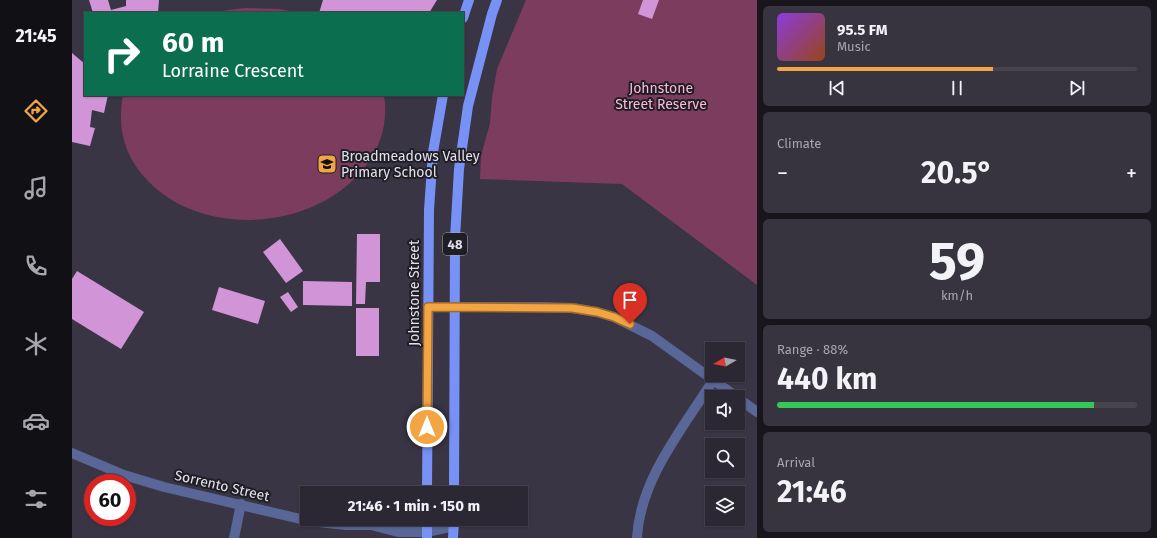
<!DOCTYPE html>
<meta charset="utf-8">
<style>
:root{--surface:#2b2833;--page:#37343f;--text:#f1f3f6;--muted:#a6a6ac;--line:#47444e;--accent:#f2a542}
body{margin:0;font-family:"Fira Sans",sans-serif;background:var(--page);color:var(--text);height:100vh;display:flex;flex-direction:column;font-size:15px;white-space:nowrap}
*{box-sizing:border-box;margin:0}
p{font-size:13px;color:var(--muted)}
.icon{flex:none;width:22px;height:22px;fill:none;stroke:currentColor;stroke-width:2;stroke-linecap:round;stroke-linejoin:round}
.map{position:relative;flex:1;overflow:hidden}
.details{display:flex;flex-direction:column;gap:6px;padding:6px;background:#18161c;width:400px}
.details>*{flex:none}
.hud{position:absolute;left:12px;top:12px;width:380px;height:84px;border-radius:0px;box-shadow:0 1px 3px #0004,0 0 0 1px var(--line);background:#0b6e4f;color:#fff;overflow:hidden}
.needle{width:26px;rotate:260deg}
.fabs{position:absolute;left:633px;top:342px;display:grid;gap:8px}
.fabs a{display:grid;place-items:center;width:40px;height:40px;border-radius:0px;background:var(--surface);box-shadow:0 1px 3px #0004,0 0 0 1px var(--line);font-size:20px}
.speed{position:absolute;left:12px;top:474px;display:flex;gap:8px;font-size:20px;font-weight:700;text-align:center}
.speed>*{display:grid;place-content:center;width:52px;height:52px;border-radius:50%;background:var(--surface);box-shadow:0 1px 3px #0004,0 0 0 1px var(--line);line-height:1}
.speed .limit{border:6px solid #d22;background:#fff;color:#111}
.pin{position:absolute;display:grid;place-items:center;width:34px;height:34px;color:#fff;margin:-41px -17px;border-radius:50% 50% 50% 0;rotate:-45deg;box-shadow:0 0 4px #0007}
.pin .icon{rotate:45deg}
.me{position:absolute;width:44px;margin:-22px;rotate:0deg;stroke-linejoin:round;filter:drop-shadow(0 0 3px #0008)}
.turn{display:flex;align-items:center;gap:14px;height:84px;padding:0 12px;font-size:18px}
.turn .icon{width:52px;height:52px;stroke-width:2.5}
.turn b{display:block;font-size:28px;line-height:34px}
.big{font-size:30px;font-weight:700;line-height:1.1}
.details .widget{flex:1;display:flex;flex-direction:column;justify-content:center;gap:6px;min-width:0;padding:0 14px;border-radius:6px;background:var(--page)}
.details .dial{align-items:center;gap:0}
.dial b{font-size:52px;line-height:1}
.song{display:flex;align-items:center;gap:12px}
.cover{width:48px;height:48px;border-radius:6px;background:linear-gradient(135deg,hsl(270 70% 55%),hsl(20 70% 35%))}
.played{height:4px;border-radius:2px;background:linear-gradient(90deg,var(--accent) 60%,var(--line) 60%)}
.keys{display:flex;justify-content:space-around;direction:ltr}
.heat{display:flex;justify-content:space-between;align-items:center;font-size:22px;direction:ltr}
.charge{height:6px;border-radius:3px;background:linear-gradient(90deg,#34c759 88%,var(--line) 0)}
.trip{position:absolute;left:228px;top:486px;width:228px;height:40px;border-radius:0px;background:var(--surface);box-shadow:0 1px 3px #0004,0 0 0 1px var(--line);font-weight:700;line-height:40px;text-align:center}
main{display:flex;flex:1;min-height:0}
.menu{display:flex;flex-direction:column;width:72px;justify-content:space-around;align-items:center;background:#111014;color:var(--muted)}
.menu .icon{width:28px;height:28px}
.menu .active{color:var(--accent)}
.menu b{font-size:18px;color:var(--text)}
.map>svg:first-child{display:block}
.green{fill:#7c3c5d}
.building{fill:#d194d7}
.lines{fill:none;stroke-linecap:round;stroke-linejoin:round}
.street{stroke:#586797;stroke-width:10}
.primary{stroke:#7792f4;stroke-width:10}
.route-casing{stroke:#9d6b2b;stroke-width:10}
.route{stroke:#f2a542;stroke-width:7}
.labels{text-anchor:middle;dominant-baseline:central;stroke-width:4;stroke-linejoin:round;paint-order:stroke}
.shield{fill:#201e25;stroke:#a8a6af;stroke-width:1}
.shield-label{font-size:13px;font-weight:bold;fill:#e2e0ea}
.park-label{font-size:14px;fill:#fcb9d8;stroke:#201e25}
.poi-label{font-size:14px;fill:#e2e0ea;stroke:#201e25;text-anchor:start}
.street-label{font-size:14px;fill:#e2e0ea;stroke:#201e25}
</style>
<main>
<nav class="menu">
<b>21:45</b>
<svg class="icon active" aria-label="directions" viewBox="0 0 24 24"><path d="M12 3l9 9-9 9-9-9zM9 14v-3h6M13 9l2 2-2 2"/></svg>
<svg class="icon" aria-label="music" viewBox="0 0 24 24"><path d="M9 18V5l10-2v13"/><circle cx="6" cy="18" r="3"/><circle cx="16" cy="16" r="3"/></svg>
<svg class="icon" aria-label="phone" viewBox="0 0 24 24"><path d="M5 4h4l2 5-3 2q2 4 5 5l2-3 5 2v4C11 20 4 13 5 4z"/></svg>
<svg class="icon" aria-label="climate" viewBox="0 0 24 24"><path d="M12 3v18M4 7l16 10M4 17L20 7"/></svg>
<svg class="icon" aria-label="car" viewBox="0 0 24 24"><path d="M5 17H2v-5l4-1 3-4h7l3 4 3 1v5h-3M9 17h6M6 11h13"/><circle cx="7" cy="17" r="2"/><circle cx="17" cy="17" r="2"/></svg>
<svg class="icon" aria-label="filters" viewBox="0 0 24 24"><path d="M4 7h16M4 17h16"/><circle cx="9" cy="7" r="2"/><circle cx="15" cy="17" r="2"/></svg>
</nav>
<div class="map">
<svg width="685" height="538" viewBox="0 0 685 538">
<rect width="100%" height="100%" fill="#393544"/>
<g class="green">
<polygon points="454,0 685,0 685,285 550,184 408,179 409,156 418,123 420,98 425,69"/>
<polygon points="173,8 208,9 227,13 142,13 156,10"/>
<path d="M 51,95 L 312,95 C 316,120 310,144 295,164 C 248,230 133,240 76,181 C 52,156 45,129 51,95 Z"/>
</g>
<g class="building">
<polygon points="17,0 36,0 39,10 54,6 54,0 87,0 86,13 21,13"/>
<polygon points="251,0 365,0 357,13 247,13"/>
<polygon points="571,0 587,0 580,19 566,14"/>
<polygon points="0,53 13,64 13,95 36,95 32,113 20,110 18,127 23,128 18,146 0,142"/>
<polygon points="285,234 308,234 308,282 294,282 293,304 284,304"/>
<polygon points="208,239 231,271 214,283 191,252"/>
<polygon points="5,271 72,312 49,349 0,319 0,279"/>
<polygon points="231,281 280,282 280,306 231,305"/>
<polygon points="147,287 193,301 186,324 140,310"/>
<polygon points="216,292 226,307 219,312 208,297"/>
<rect x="284" y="308" width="23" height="48"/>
</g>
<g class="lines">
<g class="street">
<polyline points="356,307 469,307 500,308 525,312 542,317 580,336 665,397"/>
<polyline points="666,398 685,412"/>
<polyline points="0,453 52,475 92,487 237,521 274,525 299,525 326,532 355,532 382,526"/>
<polyline points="303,525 326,520 355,519 380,526"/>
<polyline points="162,538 169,504"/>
<path d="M 565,538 C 568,479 611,428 642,379"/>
</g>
<g class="primary">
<polyline points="391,18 397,0"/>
<polyline points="355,493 357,210 361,152 371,95"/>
<polyline points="382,493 383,238 387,169 396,106 420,14 425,0"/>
<polyline points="355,538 355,519"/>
<polyline points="381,538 382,519"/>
</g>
</g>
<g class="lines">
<defs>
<polyline id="route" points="355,427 356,307 500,308 525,312 542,317 558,324"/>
</defs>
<use href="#route" class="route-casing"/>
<use href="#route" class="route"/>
</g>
<defs>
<symbol id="school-square" viewBox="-11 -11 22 22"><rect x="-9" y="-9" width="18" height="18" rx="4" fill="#f2a542" stroke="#201e25"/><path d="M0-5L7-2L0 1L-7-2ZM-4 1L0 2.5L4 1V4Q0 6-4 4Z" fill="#111"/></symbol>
</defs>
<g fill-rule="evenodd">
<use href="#school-square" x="244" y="153" width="22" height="22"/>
</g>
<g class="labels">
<rect class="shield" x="371" y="233" width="24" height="22" rx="3"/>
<g class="shield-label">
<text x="383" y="244">48</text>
</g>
<g class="park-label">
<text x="589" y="88">Johnstone<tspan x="589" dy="16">Street Reserve</tspan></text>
</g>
<g class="poi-label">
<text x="269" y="156">Broadmeadows Valley<tspan x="269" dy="16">Primary School</tspan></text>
</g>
<g class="street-label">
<text transform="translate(342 293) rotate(-90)">Johnstone Street</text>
<text transform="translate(150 486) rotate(13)">Sorrento Street</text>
</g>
</g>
</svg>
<div class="fabs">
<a><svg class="needle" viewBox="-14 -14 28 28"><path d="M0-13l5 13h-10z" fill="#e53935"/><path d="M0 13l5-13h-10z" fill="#a6a6ac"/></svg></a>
<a><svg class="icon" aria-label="sound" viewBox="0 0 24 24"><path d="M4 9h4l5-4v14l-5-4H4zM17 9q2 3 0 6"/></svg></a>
<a><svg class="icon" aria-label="search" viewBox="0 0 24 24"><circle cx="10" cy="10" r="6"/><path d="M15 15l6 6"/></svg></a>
<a><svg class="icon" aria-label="layers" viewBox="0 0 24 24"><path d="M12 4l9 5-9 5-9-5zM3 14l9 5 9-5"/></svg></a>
</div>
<div class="speed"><div class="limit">60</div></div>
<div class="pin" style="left:558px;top:324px;background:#d93025"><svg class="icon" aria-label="arrive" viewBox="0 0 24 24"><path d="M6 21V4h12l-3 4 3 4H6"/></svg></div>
<svg class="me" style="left:355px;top:427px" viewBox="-20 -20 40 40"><circle r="17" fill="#f2a542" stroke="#fff" stroke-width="3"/><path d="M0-11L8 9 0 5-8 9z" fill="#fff"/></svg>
<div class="trip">21:46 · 1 min · 150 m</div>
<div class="hud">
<div class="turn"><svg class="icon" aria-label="right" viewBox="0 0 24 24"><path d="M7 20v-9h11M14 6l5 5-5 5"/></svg><div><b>60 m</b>Lorraine Crescent</div></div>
</div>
</div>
<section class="details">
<div class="widget">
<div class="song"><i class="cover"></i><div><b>95.5 FM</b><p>Music</p></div></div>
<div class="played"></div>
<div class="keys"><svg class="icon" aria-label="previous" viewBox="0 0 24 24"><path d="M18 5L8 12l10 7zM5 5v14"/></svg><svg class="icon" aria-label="pause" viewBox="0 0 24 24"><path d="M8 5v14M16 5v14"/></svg><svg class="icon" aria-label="next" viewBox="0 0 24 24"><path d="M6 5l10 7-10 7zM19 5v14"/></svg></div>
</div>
<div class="widget"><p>Climate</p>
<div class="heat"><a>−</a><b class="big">20.5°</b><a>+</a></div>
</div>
<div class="widget dial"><b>59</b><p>km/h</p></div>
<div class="widget"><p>Range · 88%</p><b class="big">440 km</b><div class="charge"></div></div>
<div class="widget"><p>Arrival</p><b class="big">21:46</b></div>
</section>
</main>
